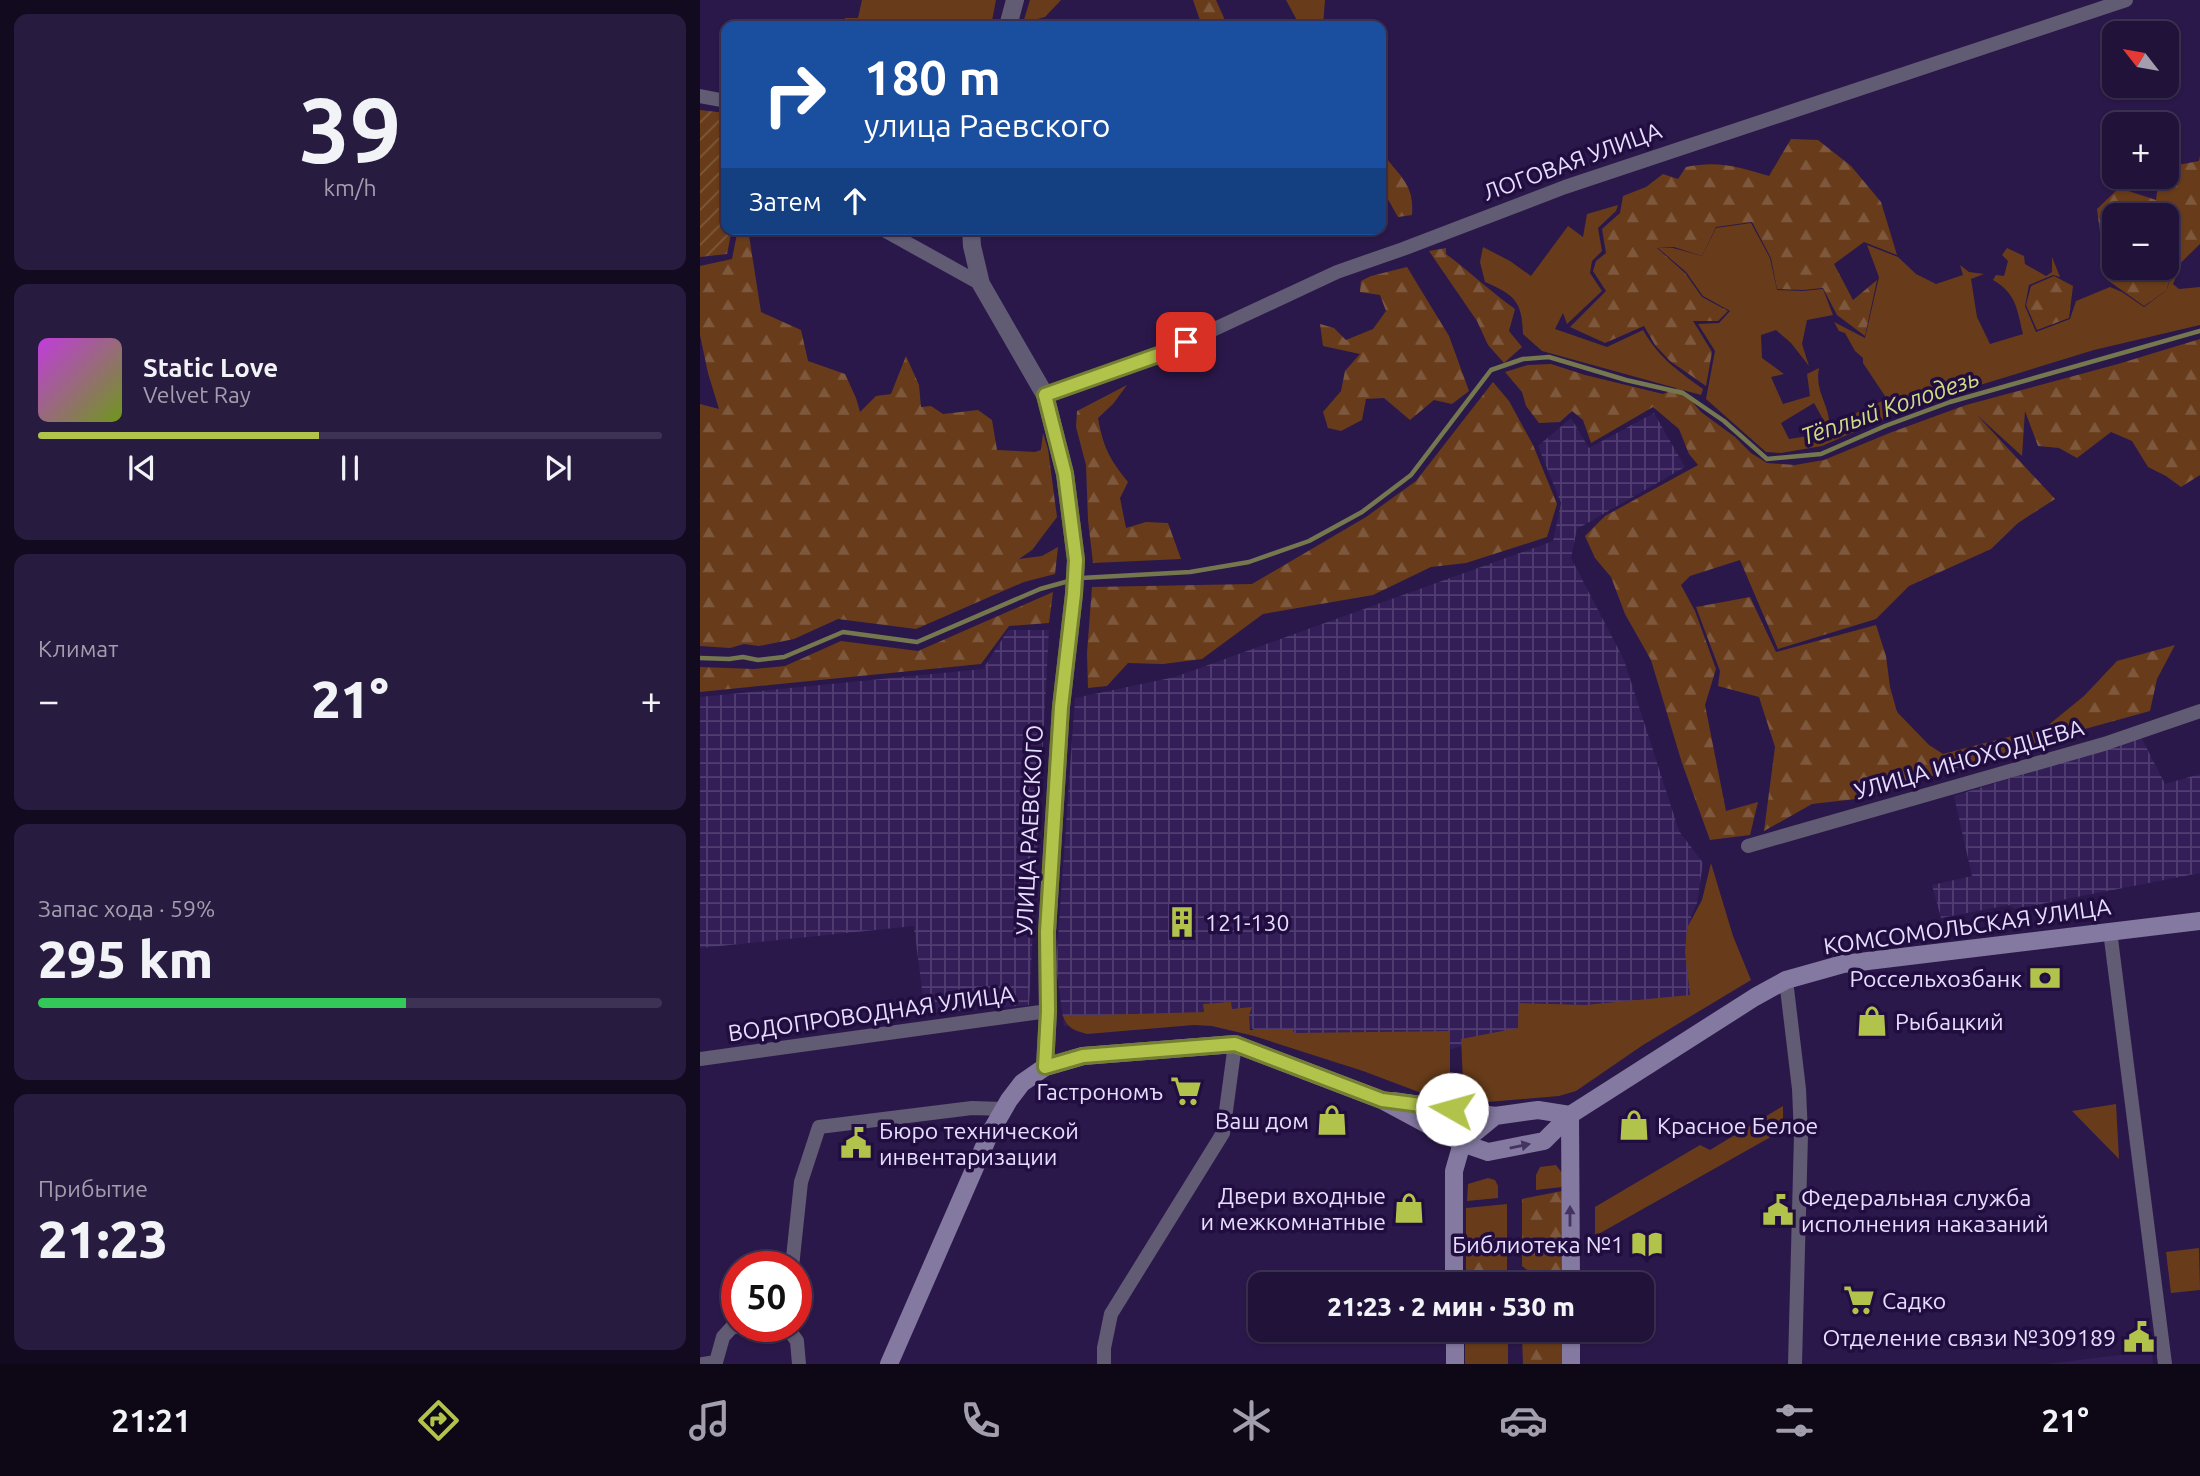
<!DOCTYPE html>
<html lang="ru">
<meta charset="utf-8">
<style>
:root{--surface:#201238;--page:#281b40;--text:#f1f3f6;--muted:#a29eae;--line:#3d3253;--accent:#b2c34c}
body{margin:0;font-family:Ubuntu,sans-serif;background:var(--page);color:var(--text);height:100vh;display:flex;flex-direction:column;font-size:26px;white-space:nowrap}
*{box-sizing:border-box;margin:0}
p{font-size:23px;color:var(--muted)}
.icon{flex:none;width:38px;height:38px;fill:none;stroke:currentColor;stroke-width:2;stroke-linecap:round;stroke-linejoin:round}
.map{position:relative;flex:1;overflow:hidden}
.side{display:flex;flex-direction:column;gap:14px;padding:14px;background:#120a1f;width:700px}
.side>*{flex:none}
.banner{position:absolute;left:21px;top:21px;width:665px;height:214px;border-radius:14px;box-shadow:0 2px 5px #0004,0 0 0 2px var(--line);background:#1a4fa0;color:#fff;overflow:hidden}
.needle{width:46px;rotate:301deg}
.buttons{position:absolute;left:1402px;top:21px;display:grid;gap:14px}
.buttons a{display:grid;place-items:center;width:77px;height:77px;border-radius:14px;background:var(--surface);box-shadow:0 2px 5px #0004,0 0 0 2px var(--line);font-size:35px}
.speed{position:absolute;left:21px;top:1251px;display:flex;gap:14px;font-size:35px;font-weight:700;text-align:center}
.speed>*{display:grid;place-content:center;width:91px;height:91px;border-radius:50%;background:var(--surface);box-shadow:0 2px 5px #0004,0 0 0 2px var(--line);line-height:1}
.speed .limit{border:10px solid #d22;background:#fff;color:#111}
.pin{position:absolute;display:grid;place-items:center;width:60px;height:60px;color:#fff;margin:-30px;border-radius:14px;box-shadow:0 4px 10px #0006}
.me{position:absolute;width:77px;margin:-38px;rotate:277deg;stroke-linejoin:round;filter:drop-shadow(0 0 5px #0008)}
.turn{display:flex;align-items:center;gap:24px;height:147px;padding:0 28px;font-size:32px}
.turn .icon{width:91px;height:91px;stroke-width:2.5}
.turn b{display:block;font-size:49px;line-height:60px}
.then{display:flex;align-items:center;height:66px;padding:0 28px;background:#0003;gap:14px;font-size:26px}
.big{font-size:52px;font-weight:800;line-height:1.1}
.side .widget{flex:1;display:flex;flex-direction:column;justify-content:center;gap:10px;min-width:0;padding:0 24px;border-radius:14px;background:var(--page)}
.side .dial{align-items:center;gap:0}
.dial b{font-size:91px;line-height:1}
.song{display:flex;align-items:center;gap:21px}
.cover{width:84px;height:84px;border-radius:10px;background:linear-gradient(135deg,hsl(290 70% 55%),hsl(80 70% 35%))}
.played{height:7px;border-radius:4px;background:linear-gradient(90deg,var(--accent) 45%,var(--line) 45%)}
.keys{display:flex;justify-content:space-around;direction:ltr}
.heat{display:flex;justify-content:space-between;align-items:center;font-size:38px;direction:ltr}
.charge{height:10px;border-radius:5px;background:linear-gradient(90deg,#34c759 59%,var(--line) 0)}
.trip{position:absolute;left:548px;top:1272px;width:406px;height:70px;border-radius:14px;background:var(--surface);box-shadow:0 2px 5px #0004,0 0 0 2px var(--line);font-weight:800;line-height:70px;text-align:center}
.dock{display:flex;height:112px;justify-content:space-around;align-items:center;background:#0d0716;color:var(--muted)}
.dock .icon{width:49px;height:49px}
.dock .selected{color:var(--accent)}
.dock b{font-size:32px;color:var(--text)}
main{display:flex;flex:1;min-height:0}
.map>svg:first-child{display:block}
.built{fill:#331e58}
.industrial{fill:url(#industrial-grid)}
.green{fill:#683c1a}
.forest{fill:url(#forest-firs);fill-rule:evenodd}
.garden{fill:url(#garden-furrows)}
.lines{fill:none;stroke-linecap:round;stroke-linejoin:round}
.stream{stroke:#75784f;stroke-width:4.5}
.minor{stroke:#615b74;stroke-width:14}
.tertiary{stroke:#615b74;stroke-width:18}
.secondary{stroke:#8479a1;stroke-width:18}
.oneway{fill:#443361}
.route-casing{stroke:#747f31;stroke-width:18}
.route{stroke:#b2c34c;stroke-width:12}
.labels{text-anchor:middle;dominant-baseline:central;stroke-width:7;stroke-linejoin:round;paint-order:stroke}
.street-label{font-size:23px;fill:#e6deff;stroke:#210d3f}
.poi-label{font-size:23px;fill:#e6deff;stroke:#210d3f;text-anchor:start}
.water-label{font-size:24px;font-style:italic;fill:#cedd80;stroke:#210d3f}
</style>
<main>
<section class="side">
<div class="widget dial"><b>39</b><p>km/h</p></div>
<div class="widget">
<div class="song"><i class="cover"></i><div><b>Static Love</b><p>Velvet Ray</p></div></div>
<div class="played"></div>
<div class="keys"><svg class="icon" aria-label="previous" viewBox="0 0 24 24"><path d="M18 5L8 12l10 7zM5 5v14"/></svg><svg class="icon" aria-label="pause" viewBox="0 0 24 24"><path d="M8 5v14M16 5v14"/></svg><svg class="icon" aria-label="next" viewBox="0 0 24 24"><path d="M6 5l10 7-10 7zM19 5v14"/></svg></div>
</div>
<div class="widget"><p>Климат</p>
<div class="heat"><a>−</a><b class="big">21°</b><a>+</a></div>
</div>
<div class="widget"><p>Запас хода · 59%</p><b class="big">295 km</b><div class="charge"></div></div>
<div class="widget"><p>Прибытие</p><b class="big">21:23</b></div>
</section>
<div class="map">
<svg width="1500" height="1364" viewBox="0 0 1500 1364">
<defs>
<pattern id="industrial-grid" width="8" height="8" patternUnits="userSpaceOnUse" patternTransform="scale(1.75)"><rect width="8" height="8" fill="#331e58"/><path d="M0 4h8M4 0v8" fill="none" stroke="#513e71"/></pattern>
<pattern id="forest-firs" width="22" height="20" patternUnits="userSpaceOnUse" patternTransform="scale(1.75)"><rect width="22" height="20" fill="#683c1a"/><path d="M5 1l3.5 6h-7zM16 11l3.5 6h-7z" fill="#7e583c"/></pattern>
<pattern id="garden-furrows" width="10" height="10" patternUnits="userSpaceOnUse" patternTransform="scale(1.75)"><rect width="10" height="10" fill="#683c1a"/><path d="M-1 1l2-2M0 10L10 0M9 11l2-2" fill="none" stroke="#7e583c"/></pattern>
</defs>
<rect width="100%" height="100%" fill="#2a184a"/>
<polygon class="built" points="1452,1351 1453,1364 1346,1364"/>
<g class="industrial">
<polygon points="954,413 985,467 877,529 871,558 924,660 979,831 1003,863 997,903 991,916 995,998 795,1036 752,1049 556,1032 542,1020 364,1026 356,966 375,698 475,677 853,541 861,503 838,446 871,418 889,448"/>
<polygon points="308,630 349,630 329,1005 225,1014 214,926 0,948 0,697 283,669"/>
<polygon points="1441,737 1465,784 1500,774 1500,873 1315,909 1309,905 1241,918 1232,885 1272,876 1254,796"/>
</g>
<g class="green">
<polygon points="162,0 296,0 291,26 143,26 145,18 158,18"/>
<polygon points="330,0 361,0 345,17 323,23"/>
<polygon points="586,0 625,0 623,26 600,26"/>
<path d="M 918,205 L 916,211 L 898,228 L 902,251 L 892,261 L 890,273 L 902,291 L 867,324 L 863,313 L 855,329 L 907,347 L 943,330 C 959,358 977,370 1003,389 L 1001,395 L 842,351 L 823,334 C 822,300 814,295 785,282 L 780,262 L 783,247 L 810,261 L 831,276 L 868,226 L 883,237 L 887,214 Z"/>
<path d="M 1051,223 L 1070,258 L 1077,290 L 1103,291 L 1123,289 L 1133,315 L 1107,320 L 1102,344 L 1109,366 L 1091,343 L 1076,330 L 1061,335 L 1062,358 L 1084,374 L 1071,377 L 1083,404 L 1110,396 L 1107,374 L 1119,368 C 1114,394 1132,406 1129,430 L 1114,403 L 1081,423 L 1089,439 L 1122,434 L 1136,429 L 1159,411 L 1187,399 L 1163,363 L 1163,358 L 1155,351 L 1145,333 L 1139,331 L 1134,322 L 1165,338 L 1179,277 L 1167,245 L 1198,257 L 1216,274 L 1236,284 L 1263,275 L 1260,265 L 1269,272 L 1284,274 L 1271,279 L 1277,317 L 1290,344 L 1323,334 C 1317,309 1316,293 1293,280 L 1296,275 L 1304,276 L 1308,261 L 1302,255 L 1307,248 L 1324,256 L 1325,264 L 1346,276 L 1352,272 L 1352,257 L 1360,277 L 1353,275 L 1329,285 L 1325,306 L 1336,332 L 1370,319 L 1376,301 L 1410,287 L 1422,292 L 1444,307 L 1467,290 L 1469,282 L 1482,263 L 1473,284 L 1479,289 L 1500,287 L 1500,325 L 1394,350 L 1254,393 L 1193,415 L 1122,446 L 1081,453 L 1066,452 L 1006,399 L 1015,351 L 998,324 L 1019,323 L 1030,311 L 1003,296 L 986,272 L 958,248 L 973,248 L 1002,256 L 1016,228 Z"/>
<polygon points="1011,863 1033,936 1051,980 943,1045 876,1091 859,1096 764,1104 761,1039 818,1028 819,1003 885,1005 990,995 985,952 987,928 1002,900"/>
<path d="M 531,1002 L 532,1009 L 552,1007 L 549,1015 L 550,1030 L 593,1030 L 594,1033 L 750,1031 L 750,1100 L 732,1097 L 663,1071 L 554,1036 L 512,1026 L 494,1025 L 387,1034 C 375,1031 367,1028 363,1016 L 504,1012 L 503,1004 Z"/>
<polygon points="1416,1104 1419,1159 1372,1111"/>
<polygon points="1083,1106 1083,1130 895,1236 895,1207 1000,1145 1010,1150"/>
<polygon points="856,1165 862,1173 862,1187 836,1190 836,1175 840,1167"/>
<polygon points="788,1178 795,1180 798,1186 798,1198 767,1201 768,1184"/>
<polygon points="807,1204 807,1284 766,1284 766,1208"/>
<polygon points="1499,1248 1500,1290 1471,1293 1466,1252"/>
<rect x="765" y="1330" width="43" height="34"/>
</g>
<g class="forest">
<polygon points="493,0 516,0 524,18 523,26 502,26"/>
<path d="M 1091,139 L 1118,140 L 1151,166 L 1181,202 L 1197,255 L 1164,242 L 1134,264 L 1153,300 L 1177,280 L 1165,336 L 1137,315 L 1123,288 L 1103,290 L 1077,289 L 1071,258 L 1052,222 L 1016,227 L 1002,256 L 974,247 L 957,248 L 985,273 L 1002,297 L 1028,311 L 1018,321 L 993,321 L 1012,352 L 1006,386 L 970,361 L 955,345 L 944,326 L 905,343 L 870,327 L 906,291 L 893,271 L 896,261 L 906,253 L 902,229 L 920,213 L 923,196 L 946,187 L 963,174 L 978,179 L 986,167 C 1018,160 1039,167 1069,176 Z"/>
<path d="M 681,150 C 696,175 715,181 712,215 L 698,217 L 681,187 Z"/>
<path d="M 1500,156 L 1500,244 C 1487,257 1469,271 1467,290 L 1444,306 L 1406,279 L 1397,209 L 1419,188 L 1456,200 L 1459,177 L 1466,177 L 1467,167 L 1499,161 ZM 1414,215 L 1466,215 L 1466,268 L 1414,268 Z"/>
<polygon points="38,229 48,229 61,312 101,330 108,361 145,374 156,398 160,412 176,396 191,394 206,356 219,385 221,407 231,406 243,414 278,410 292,420 297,450 335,452 341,450 343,433 348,449 357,517 332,550 319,559 342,556 358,547 355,574 324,582 216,629 138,619 94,639 59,646 44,644 30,648 0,646 0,404 19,409 8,373 0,335 0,266 32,259"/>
<path d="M 746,248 L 746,254 C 770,272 791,292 815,309 L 809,331 L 822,347 L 804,363 L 788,345 L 777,321 L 729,251 Z"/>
<polygon points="707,267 749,336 769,391 752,404 734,400 710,420 684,398 666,399 662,420 641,431 628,428 623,412 641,391 645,371 660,354 623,346 620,324 634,328 646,340 673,329 686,311 680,295 660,292 661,281 671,276"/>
<polygon points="1354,276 1373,286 1369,318 1337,330 1326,305 1331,286"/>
<polygon points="1500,339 1500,475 1481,487 1466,476 1448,467 1432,441 1411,432 1377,458 1359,448 1338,446 1325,411 1322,456 1277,415 1355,499 1318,523 1291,549 1209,586 1176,619 1078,649 1040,560 990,576 981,585 995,611 1016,669 1005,705 1026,811 1058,802 1050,835 1010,840 982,763 951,660 925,614 911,577 895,558 885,536 905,516 998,465 989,454 979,429 953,407 891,443 883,420 872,411 860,422 839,423 826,406 822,392 805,372 828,365 851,364 885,375 963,394 980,387 1001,412 1035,437 1051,453 1067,463 1095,465 1124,460 1192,432 1266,405 1418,364"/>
<polygon points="793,382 809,401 833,445 857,504 847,537 766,563 731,567 673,595 563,614 502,659 463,664 428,663 407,686 388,688 387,653 392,587 552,584 666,517 716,481"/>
<path d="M 427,385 L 413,404 L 398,418 C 403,447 410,460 428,482 L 420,498 L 426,528 L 446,522 L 468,523 L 481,559 L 393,563 L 388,520 L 386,465 L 376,427 L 377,411 Z"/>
<polygon points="353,592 349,623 309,626 281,664 0,692 0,667 54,669 85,666 141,641 218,651"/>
<polygon points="1050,597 1076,652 1176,625 1186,656 1190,687 1197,712 1229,745 1243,754 1346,727 1384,696 1417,661 1475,645 1457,679 1450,711 1345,740 1165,798 1112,804 1064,831 1075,747 1059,697 1018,686 1020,671 996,607"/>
<polygon points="862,1191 863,1277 860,1279 844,1279 840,1273 831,1273 822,1266 822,1199"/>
<polygon points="766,1242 783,1243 793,1249 792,1269 794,1284 766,1284"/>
<polygon points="765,1330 776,1330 788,1343 785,1356 778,1364 765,1364"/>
<polygon points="826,1330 863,1330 863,1364 823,1364 822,1336"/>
</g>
<polygon class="garden" points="0,110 26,113 26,229 32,229 27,254 0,257"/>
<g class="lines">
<g class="stream">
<polyline points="381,578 490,572 549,562 609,541 662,512 711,475 791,370 823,359 849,357 926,380 983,393 1024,421 1067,459 1121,454 1185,426 1250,402 1500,331"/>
<polyline points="0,658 29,659 43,657 58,660 84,657 143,632 217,642 340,589 369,581"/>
</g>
<g class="minor">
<polyline points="0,96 26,101"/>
<polyline points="182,229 281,284"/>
<polyline points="345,395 461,354 637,272 703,249 865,187 1426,0"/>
<polyline points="1048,846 1404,744 1500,711"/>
<polyline points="1410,931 1465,1364"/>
<polyline points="1086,980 1099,1089 1101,1135 1095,1364"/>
<polyline points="0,1059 348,1011"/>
<polyline points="92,1267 101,1182 119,1127 272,1108 304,1109"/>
<polyline points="86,1326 97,1341 99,1364"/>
<polyline points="3,1364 16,1362 23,1337 32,1327 86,1327"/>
<polyline points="404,1364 404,1348 411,1314 523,1133 535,1044"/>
</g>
<g class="tertiary">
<polyline points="308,26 315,0"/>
<polyline points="271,229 272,246 281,284 345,395 365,473 376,560 374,594 361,707 347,932 348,1011 345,1067"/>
</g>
<g class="secondary">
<polyline points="693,1101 795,1116"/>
<polyline points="870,1115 871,1284"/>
<polyline points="762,1143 795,1116 838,1110 870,1115"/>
<polyline points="754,1284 754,1171 762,1143"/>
<polyline points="755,1330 755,1364"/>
<polyline points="871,1330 871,1364"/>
<polyline points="189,1364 290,1133 309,1100 322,1083 345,1067 383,1056 535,1044 682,1100 762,1143 788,1152 844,1141 870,1115 1055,997 1086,980 1143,964 1500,921"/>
</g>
</g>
<defs><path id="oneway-solid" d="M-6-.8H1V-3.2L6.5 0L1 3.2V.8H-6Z" transform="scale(1.75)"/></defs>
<g class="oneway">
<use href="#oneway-solid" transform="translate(820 1146) rotate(-11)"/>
<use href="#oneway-solid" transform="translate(870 1216) rotate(-90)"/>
</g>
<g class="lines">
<defs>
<polyline id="route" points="486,342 461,354 345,395 365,474 376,560 374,594 361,707 347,932 348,1011 345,1067 383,1056 535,1044 682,1100 752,1109"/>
</defs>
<use href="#route" class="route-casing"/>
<use href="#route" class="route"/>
</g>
<defs>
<symbol id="building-bare" viewBox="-9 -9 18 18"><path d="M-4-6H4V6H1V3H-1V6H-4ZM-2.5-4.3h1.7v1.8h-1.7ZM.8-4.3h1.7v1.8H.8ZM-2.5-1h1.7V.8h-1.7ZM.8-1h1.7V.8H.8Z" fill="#b2c34c" stroke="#210d3f" stroke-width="2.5" paint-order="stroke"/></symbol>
<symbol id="bank-bare" viewBox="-9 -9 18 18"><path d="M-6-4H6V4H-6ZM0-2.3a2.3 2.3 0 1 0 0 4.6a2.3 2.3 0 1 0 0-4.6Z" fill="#b2c34c" stroke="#210d3f" stroke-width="2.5" paint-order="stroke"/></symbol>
<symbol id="shop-bare" viewBox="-9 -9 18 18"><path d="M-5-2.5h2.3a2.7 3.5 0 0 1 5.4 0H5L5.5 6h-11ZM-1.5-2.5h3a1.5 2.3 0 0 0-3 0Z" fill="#b2c34c" stroke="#210d3f" stroke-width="2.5" paint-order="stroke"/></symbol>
<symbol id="supermarket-bare" viewBox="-9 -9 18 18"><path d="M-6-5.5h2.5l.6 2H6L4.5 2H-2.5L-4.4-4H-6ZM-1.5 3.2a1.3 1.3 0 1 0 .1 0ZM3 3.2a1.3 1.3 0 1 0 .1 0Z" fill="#b2c34c" stroke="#210d3f" stroke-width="2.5" paint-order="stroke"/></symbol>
<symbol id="civic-bare" viewBox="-9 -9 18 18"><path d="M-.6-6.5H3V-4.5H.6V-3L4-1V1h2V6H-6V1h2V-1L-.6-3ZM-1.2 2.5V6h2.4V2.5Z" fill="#b2c34c" stroke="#210d3f" stroke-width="2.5" paint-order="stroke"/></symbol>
<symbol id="library-bare" viewBox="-9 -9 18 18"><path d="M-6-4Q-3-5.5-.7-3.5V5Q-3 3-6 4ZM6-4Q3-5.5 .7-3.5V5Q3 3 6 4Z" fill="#b2c34c" stroke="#210d3f" stroke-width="2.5" paint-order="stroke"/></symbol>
</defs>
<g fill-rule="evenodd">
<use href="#building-bare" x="460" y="900" width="44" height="44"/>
<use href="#bank-bare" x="1323" y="956" width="44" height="44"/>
<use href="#shop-bare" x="1150" y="999" width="44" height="44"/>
<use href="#supermarket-bare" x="464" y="1069" width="44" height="44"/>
<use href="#shop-bare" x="610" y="1098" width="44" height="44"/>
<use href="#shop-bare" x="912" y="1103" width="44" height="44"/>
<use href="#civic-bare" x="134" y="1121" width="44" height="44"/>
<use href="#shop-bare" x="687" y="1186" width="44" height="44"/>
<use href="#civic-bare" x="1056" y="1188" width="44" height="44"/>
<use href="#library-bare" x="925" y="1222" width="44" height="44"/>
<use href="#supermarket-bare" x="1137" y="1278" width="44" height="44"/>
<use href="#civic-bare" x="1417" y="1315" width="44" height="44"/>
</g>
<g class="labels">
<g class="street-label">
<text transform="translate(872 161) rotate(-20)">ЛОГОВАЯ УЛИЦА</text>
<text transform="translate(1269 759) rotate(-16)">УЛИЦА ИНОХОДЦЕВА</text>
<text transform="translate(329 830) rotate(-87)">УЛИЦА РАЕВСКОГО</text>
<text transform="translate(1267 926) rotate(-8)">КОМСОМОЛЬСКАЯ УЛИЦА</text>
<text transform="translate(171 1013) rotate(-8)">ВОДОПРОВОДНАЯ УЛИЦА</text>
</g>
<g class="poi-label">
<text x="505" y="922">121-130</text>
<text x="1322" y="978" text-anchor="end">Россельхозбанк</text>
<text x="1195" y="1021">Рыбацкий</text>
<text x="463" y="1091" text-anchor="end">Гастрономъ</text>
<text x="609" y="1120" text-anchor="end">Ваш дом</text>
<text x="957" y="1125">Красное Белое</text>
<text x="179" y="1130">Бюро технической<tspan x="179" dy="26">инвентаризации</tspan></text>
<text x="686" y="1195" text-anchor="end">Двери входные<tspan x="686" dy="26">и межкомнатные</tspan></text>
<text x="1101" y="1197">Федеральная служба<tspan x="1101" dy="26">исполнения наказаний</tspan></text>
<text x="924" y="1244" text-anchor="end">Библиотека №1</text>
<text x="1182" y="1300">Садко</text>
<text x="1416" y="1337" text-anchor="end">Отделение связи №309189</text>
</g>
<g class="water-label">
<text transform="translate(1190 407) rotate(-19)">Тёплый Колодезь</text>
</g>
</g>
</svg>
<div class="buttons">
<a><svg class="needle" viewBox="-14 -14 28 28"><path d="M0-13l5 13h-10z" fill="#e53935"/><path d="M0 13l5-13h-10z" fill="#a29eae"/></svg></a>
<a>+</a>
<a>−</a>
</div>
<div class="speed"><div class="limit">50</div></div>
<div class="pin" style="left:486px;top:342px;background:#d93025"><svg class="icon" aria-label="arrive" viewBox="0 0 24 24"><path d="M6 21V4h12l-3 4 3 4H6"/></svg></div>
<svg class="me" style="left:752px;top:1109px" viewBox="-20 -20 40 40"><circle r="19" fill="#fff"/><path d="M0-13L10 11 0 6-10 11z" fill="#b2c34c"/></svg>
<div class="trip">21:23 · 2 мин · 530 m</div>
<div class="banner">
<div class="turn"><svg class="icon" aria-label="right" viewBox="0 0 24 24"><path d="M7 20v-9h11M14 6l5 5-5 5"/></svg><div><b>180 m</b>улица Раевского</div></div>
<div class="then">Затем<svg class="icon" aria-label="ahead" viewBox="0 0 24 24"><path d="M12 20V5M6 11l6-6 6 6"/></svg></div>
</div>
</div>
</main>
<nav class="dock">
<b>21:21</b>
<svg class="icon selected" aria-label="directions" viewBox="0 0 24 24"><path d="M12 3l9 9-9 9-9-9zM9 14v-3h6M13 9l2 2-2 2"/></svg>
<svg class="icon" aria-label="music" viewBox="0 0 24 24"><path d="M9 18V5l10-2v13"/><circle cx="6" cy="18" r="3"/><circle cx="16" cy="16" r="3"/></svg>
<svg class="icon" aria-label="phone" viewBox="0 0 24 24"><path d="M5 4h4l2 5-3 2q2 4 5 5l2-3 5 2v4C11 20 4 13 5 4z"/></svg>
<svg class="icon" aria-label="climate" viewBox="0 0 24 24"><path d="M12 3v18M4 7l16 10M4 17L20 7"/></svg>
<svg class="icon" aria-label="car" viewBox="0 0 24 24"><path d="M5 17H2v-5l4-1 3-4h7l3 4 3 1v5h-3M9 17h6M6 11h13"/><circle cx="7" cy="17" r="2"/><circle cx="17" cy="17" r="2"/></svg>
<svg class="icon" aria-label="filters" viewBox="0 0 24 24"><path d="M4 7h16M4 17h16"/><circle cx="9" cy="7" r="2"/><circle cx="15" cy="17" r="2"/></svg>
<b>21°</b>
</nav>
